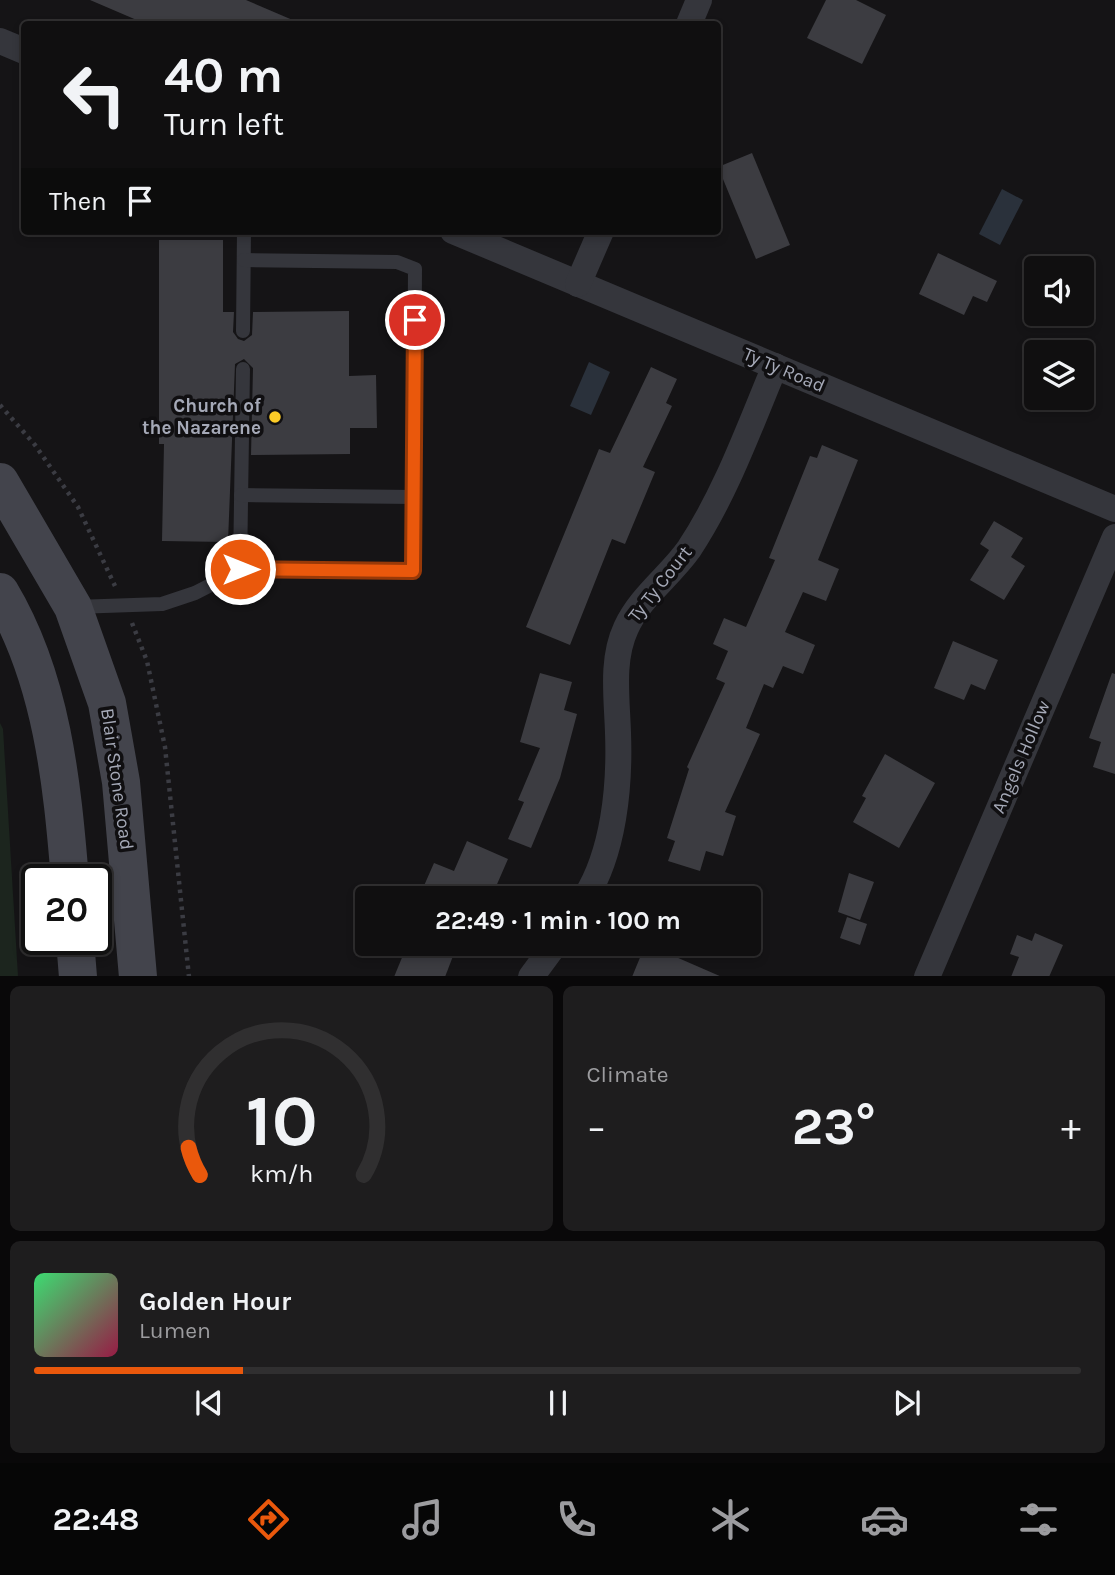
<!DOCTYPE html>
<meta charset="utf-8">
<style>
:root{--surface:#100f10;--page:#1e1d1e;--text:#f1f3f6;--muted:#9c9c9f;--line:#302f30;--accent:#ea580c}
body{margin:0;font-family:Karla,sans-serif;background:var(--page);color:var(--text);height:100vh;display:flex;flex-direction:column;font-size:26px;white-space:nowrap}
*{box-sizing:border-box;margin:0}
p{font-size:23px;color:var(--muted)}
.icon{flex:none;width:38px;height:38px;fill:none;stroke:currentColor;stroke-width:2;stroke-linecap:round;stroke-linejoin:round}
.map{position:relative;height:976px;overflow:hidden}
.side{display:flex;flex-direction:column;gap:10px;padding:10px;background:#090809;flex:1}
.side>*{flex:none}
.guide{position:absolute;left:21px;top:21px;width:700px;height:214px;border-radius:7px;box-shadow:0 4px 10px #0003,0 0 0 2px var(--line);background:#100f10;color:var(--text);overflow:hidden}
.tools{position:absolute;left:1024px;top:256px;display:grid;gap:14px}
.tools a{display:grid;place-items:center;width:70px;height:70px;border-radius:7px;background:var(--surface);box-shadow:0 4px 10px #0003,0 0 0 2px var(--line);font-size:35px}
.speed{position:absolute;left:21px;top:864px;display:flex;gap:14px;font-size:35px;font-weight:700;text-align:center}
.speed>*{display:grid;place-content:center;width:91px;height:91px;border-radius:50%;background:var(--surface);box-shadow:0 4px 10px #0003,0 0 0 2px var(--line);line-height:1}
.speed .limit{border:4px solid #111;border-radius:10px;background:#fff;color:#111}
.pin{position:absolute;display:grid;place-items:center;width:60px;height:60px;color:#fff;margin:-30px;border:4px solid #fff;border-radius:50%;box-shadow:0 2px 7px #0007}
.me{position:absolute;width:77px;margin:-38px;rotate:90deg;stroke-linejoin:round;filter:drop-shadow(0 0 5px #0008)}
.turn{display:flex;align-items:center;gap:24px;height:147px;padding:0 28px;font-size:32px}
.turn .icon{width:91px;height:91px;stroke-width:2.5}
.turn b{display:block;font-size:49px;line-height:60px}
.then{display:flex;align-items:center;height:66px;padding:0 28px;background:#0003;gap:14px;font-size:26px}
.big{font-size:52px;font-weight:700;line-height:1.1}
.side .card{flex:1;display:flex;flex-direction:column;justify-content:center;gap:10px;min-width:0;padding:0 24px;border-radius:10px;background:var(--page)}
.side .dial{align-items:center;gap:0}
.dial svg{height:182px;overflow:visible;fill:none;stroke:var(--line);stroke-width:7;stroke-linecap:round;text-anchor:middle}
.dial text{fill:var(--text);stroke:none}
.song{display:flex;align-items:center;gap:21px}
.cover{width:84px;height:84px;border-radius:10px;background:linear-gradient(135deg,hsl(140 70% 55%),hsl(340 70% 35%))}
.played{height:7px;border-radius:4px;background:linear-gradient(90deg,var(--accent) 20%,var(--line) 20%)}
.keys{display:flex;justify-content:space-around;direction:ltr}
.heat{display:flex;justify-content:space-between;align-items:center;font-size:38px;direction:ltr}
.side .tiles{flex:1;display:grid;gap:10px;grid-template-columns:1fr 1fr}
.card:last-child{grid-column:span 2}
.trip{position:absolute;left:355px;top:886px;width:406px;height:70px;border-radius:7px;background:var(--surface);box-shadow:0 4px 10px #0003,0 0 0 2px var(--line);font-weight:700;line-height:70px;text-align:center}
.dock{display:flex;height:112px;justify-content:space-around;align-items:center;background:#060606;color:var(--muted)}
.dock .icon{width:49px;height:49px}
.dock .selected{color:var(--accent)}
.dock b{font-size:32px;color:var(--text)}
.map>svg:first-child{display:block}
.green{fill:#1c251e}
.water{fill:#2a313b}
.building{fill:#3c3c41}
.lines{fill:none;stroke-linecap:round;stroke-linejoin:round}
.path{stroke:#3b3c43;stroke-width:4.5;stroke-dasharray:3.5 5;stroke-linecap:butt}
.lane{stroke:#35363c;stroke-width:14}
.street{stroke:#35363c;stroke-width:26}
.secondary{stroke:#43444c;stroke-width:38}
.route-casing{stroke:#983908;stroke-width:18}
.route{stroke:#ea580c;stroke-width:12}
.poi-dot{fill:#fccc27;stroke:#100f11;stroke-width:2.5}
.labels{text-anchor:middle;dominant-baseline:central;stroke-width:7;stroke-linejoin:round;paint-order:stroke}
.street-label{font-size:19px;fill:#a5a9b7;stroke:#100f11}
.poi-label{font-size:19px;font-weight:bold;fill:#a5a9b7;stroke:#100f11;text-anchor:end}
</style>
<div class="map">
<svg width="1115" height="977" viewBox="0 0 1115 977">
<rect width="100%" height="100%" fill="#151416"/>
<polygon class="green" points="0,723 3,729 18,976 0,976"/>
<g class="water">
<polygon points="1002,189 1023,200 1000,245 979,234"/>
<polygon points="589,362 610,372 591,415 570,406"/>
</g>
<g class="building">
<polygon points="90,0 246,0 302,24 146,24"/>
<polygon points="826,0 856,0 886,15 862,64 807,38"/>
<polygon points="752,153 790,245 756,259 718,167"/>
<polygon points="159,240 223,240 223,312 234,312 233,332 238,339 244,341 252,335 253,312 349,311 349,376 376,375 377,428 350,428 350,454 251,455 253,368 244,359 235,364 228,542 162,541 164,444 159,444"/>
<polygon points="938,253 997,281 987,302 973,296 964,315 919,294"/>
<polygon points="651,367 677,379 666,403 672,406 643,467 655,472 625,544 612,539 570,645 526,627 599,449 610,453"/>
<polygon points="822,445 858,460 818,560 839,569 826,601 803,592 785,632 815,645 803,674 783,666 773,688 764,684 746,728 760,734 725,812 736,816 723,856 706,851 700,871 668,861 675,841 667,838 689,769 687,767 725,683 716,679 728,651 713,644 724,618 746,627 775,560 769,558 810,456 817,458"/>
<polygon points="994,521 1023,538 1011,557 1025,566 1004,600 970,580 989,550 980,544"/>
<polygon points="953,641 998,660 985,690 971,684 964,700 934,688"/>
<polygon points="540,673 572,682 564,710 577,714 560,778 531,848 508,839 524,802 518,800 540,748 520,742"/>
<polygon points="1112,673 1115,674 1115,774 1093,767 1101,742 1089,738"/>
<polygon points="885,754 935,783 899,848 853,822 866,798 862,796"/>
<polygon points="467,841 508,859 491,898 446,898 423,888 434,863 454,871"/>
<polygon points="849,873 874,882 860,920 838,912"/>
<polygon points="847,917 867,924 860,945 840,938"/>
<polygon points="1035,933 1063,945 1049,977 1011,977 1019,957 1010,954 1017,935 1032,941"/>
<polygon points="408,943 458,943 445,977 394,977"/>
<polygon points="646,943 682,943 676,957 722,977 632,977"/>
</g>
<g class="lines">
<g class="path">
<polyline points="0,405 35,445 78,507 115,586"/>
<polyline points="132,623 147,661 165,747 189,977"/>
</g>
<g class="lane">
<polyline points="243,331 244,231"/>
<polyline points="243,369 240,569 413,571 415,269 397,262 244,260"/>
<polyline points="241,495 414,497"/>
<polyline points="75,607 162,604 195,593 242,569"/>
</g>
<g class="street">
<polyline points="689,24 699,0"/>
<polyline points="0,41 24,51"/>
<polyline points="453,231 1115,509"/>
<polyline points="578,284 601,231"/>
<path d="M 585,898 C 614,852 620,786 618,733 C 617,698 611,660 626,628 C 640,597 670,576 689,549 C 726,493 749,428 775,366"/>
<polyline points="531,977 556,943"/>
<polyline points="927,977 1115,537"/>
</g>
<g class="secondary">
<polyline points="0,482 73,607 107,703 121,782 138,977"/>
<path d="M 0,592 C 52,679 62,782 70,880"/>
<polyline points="75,940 78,977"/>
</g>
</g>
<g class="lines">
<defs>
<polyline id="route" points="240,569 413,571 415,320"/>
</defs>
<use href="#route" class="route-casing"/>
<use href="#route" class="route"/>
</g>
<circle class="poi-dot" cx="275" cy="417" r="7"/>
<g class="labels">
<g class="street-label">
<text transform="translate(784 370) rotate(23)">Ty Ty Road</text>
<text transform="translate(660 584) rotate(-52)">Ty Ty Court</text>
<text transform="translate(1021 757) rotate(-67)">Angels Hollow</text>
<text transform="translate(117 779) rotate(82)">Blair Stone Road</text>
</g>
<g class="poi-label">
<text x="261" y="406">Church of<tspan x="261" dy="22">the Nazarene</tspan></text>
</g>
</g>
</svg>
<div class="tools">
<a><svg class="icon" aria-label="sound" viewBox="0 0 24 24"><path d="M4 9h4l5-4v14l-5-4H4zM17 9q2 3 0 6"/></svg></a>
<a><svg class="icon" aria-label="layers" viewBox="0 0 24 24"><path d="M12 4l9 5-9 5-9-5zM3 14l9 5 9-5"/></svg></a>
</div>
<div class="speed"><div class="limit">20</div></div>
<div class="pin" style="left:415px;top:320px;background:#d93025"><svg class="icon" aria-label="arrive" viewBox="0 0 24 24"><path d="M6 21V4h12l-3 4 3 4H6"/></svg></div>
<svg class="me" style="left:240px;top:569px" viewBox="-20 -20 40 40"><circle r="17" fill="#ea580c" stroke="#fff" stroke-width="3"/><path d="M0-11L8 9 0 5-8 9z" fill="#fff"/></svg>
<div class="trip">22:49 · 1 min · 100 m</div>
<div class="guide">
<div class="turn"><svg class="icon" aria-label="left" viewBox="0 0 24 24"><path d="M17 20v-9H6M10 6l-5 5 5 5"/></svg><div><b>40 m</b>Turn left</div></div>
<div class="then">Then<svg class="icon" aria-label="arrive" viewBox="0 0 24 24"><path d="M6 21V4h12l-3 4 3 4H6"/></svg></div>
</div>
</div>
<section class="side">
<div class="tiles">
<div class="card dial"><svg viewBox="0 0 100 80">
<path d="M14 69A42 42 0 1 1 86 69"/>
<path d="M14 69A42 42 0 0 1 9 57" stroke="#ea580c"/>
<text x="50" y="56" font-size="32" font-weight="700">10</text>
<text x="50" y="72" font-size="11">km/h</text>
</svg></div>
<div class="card"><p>Climate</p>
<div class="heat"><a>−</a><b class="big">23°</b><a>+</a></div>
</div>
<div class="card">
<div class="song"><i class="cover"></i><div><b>Golden Hour</b><p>Lumen</p></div></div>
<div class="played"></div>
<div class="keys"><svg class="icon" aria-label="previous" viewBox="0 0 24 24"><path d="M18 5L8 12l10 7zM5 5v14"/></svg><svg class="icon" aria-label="pause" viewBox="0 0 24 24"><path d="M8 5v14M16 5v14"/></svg><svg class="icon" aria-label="next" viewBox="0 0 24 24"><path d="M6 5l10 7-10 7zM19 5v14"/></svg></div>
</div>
</div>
</section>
<nav class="dock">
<b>22:48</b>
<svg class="icon selected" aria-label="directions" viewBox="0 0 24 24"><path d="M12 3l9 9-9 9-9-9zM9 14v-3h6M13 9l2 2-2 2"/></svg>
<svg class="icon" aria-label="music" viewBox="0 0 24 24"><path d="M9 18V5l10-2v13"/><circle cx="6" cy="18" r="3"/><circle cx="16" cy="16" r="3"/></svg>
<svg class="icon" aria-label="phone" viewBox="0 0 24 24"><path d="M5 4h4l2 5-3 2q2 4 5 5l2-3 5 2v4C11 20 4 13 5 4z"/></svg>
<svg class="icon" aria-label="climate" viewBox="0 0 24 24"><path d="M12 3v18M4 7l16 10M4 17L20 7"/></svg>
<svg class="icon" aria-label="car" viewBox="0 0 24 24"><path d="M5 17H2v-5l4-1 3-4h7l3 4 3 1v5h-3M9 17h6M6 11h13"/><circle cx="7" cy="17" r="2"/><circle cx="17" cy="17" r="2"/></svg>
<svg class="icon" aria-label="filters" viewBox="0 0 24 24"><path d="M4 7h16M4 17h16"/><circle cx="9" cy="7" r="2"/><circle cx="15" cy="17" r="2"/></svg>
</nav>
